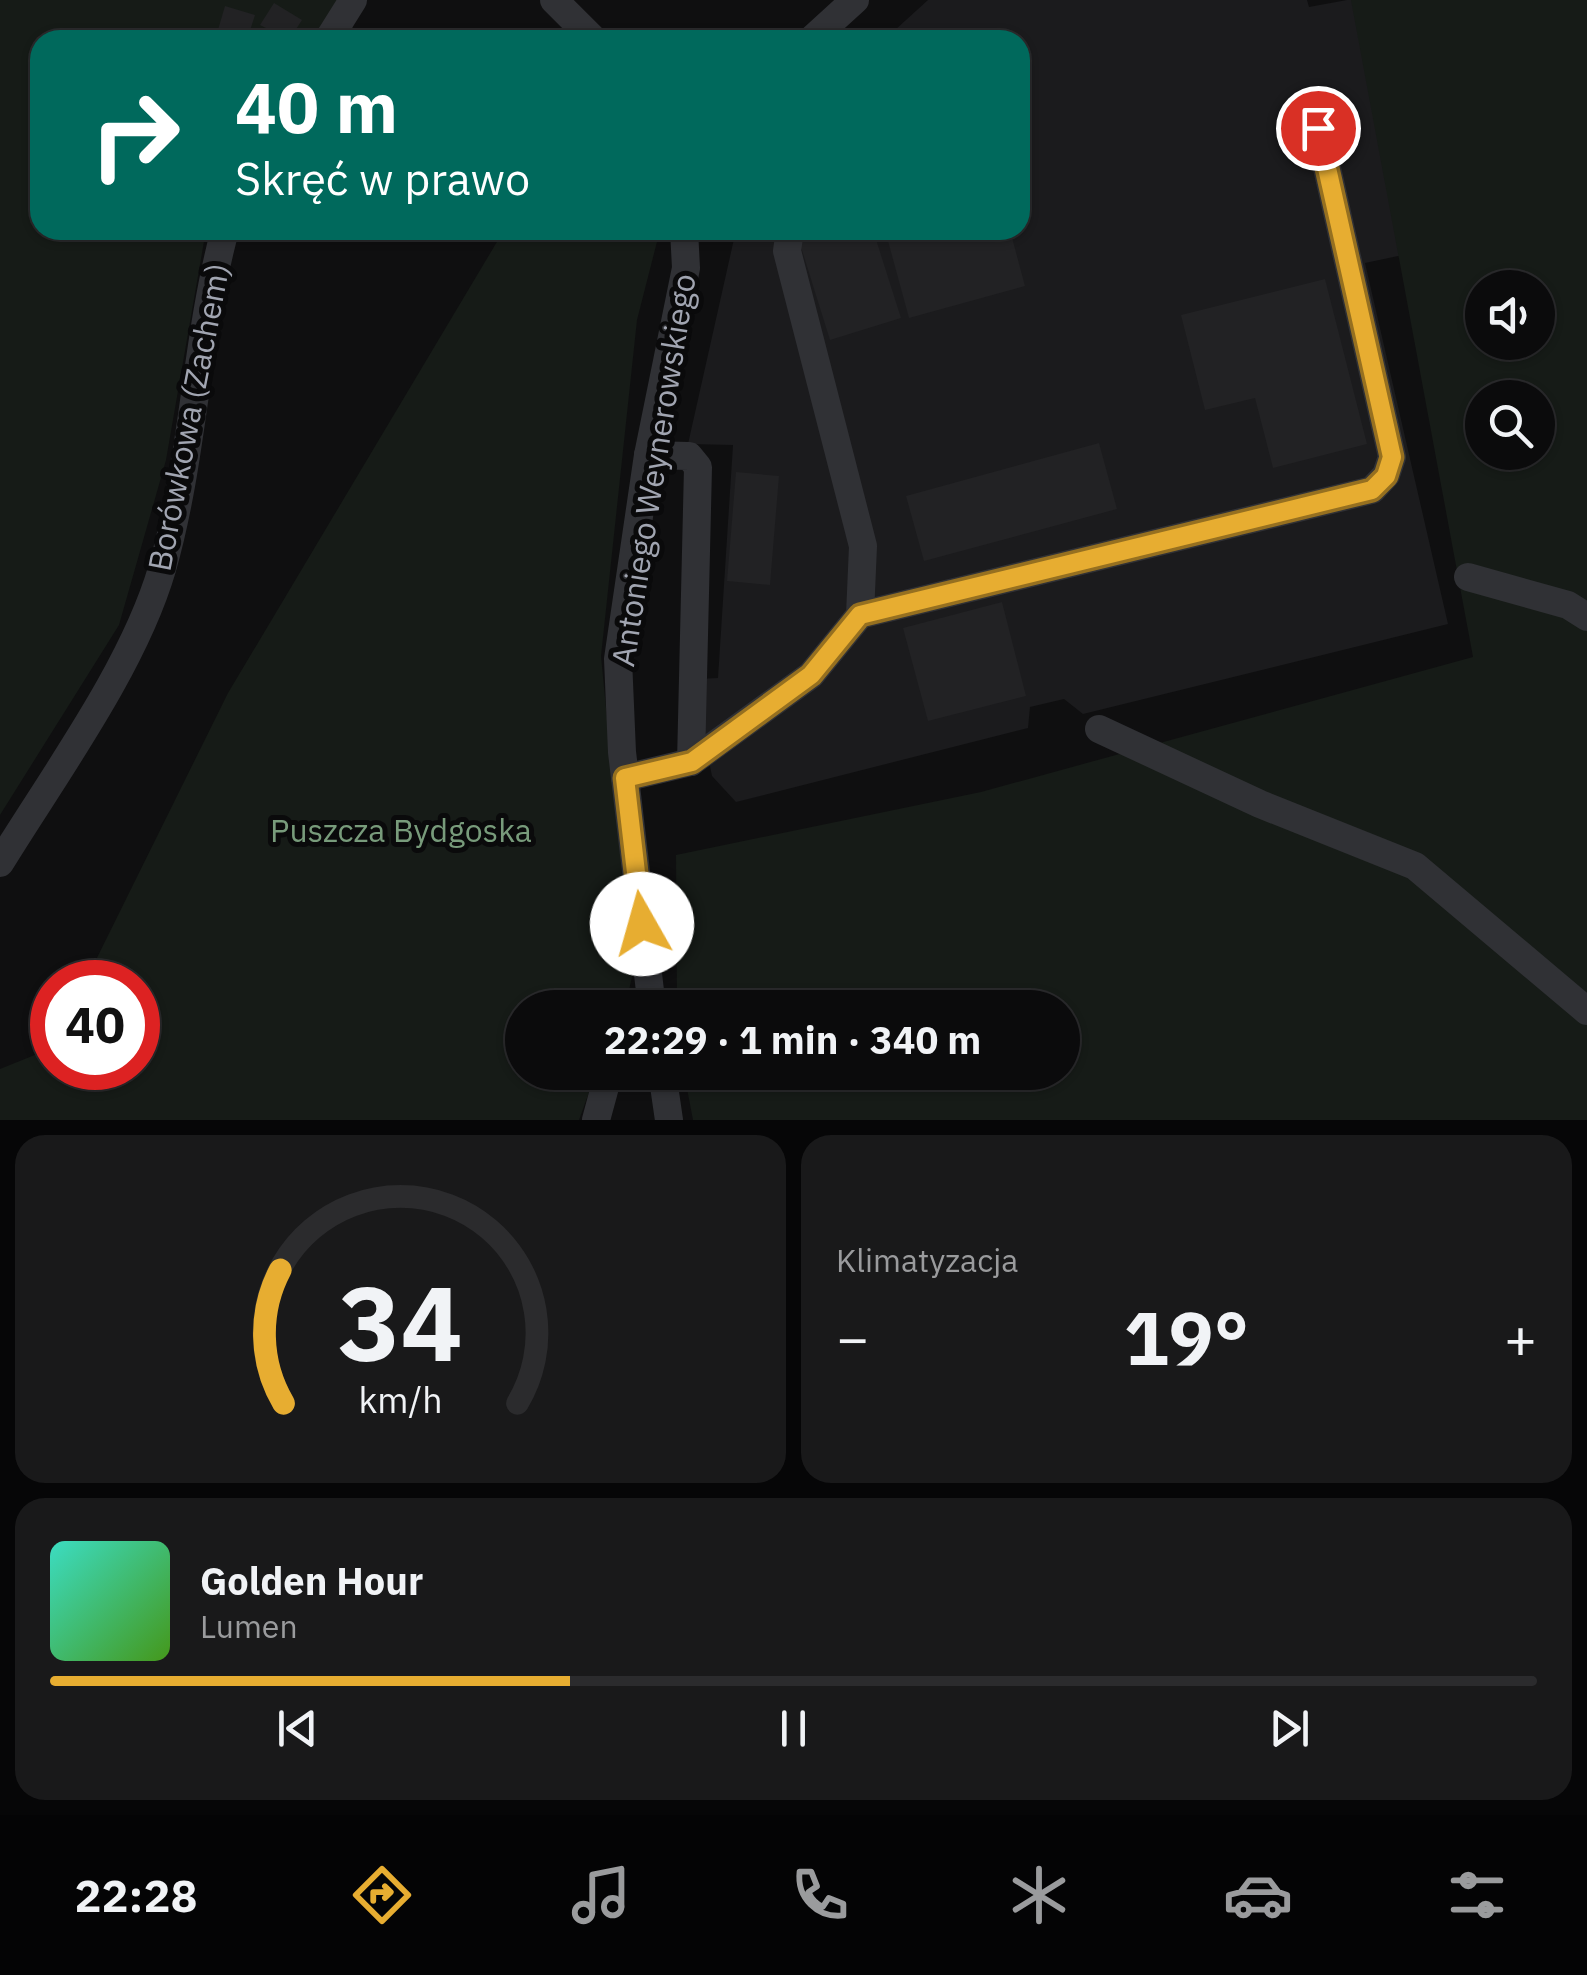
<!DOCTYPE html>
<html lang="pl">
<meta charset="utf-8">
<style>
:root{--surface:#0b0b0c;--page:#19191a;--text:#f1f3f6;--muted:#9a9b9d;--line:#2b2b2d;--accent:#e7ad31}
body{margin:0;font-family:"IBM Plex Sans",sans-serif;background:var(--page);color:var(--text);height:100vh;display:flex;flex-direction:column;font-size:38px;white-space:nowrap}
*{box-sizing:border-box;margin:0}
p{font-size:32px;color:var(--muted)}
.icon{flex:none;width:55px;height:55px;fill:none;stroke:currentColor;stroke-width:2;stroke-linecap:round;stroke-linejoin:round}
.map{position:relative;height:1120px;overflow:hidden}
.details{display:flex;flex-direction:column;gap:15px;padding:15px;background:#060607;flex:1}
.details>*{flex:none}
.top-card{position:absolute;left:30px;top:30px;width:1000px;height:210px;border-radius:30px;box-shadow:0 2px 8px #0004,0 0 0 2px var(--line);background:#00695c;color:#fff;overflow:hidden}
.fabs{position:absolute;left:1465px;top:270px;display:grid;gap:20px}
.fabs a{display:grid;place-items:center;width:90px;height:90px;border-radius:50%;background:var(--surface);box-shadow:0 2px 8px #0004,0 0 0 2px var(--line);font-size:50px}
.speed{position:absolute;left:30px;top:960px;display:flex;gap:20px;font-size:50px;font-weight:700;text-align:center}
.speed>*{display:grid;place-content:center;width:130px;height:130px;border-radius:50%;background:var(--surface);box-shadow:0 2px 8px #0004,0 0 0 2px var(--line);line-height:1}
.speed .limit{border:15px solid #d22;background:#fff;color:#111}
.pin{position:absolute;display:grid;place-items:center;width:85px;height:85px;color:#fff;margin:-42px;border:5px solid #fff;border-radius:50%;box-shadow:0 2px 10px #0007}
.me{position:absolute;width:110px;margin:-55px;rotate:353deg;stroke-linejoin:round;filter:drop-shadow(0 0 8px #0008)}
.turn{display:flex;align-items:center;gap:35px;height:210px;padding:0 40px;font-size:45px}
.turn .icon{width:130px;height:130px;stroke-width:2.5}
.turn b{display:block;font-size:70px;line-height:85px}
.big{font-size:75px;font-weight:700;line-height:1.1}
.details .tile{flex:1;display:flex;flex-direction:column;justify-content:center;gap:15px;min-width:0;padding:0 35px;border-radius:30px;background:var(--page)}
.details .dial{align-items:center;gap:0}
.dial svg{height:260px;overflow:visible;fill:none;stroke:var(--line);stroke-width:7;stroke-linecap:round;text-anchor:middle}
.dial text{fill:var(--text);stroke:none}
.song{display:flex;align-items:center;gap:30px}
.cover{width:120px;height:120px;border-radius:15px;background:linear-gradient(135deg,hsl(170 70% 55%),hsl(100 70% 35%))}
.played{height:10px;border-radius:5px;background:linear-gradient(90deg,var(--accent) 35%,var(--line) 35%)}
.keys{display:flex;justify-content:space-around;direction:ltr}
.heat{display:flex;justify-content:space-between;align-items:center;font-size:55px;direction:ltr}
.details .tiles{flex:1;display:grid;gap:15px;grid-template-columns:1fr 1fr}
.tile:last-child{grid-column:span 2}
.trip{position:absolute;left:505px;top:990px;width:575px;height:100px;border-radius:50px;background:var(--surface);box-shadow:0 2px 8px #0004,0 0 0 2px var(--line);font-weight:700;line-height:100px;text-align:center}
.tabs{display:flex;height:160px;justify-content:space-around;align-items:center;background:#040405;color:var(--muted)}
.tabs .icon{width:70px;height:70px}
.tabs .active{color:var(--accent)}
.tabs b{font-size:45px;color:var(--text)}
.map>svg:first-child{display:block}
.built{fill:#1b1b1d}
.green{fill:#161b17;fill-rule:evenodd}
.building{fill:#222224}
.lines{fill:none;stroke-linecap:round;stroke-linejoin:round}
.minor{stroke:#303135;stroke-width:28}
.route-casing{stroke:#967020;stroke-width:25}
.route{stroke:#e7ad31;stroke-width:18}
.labels{text-anchor:middle;dominant-baseline:central;stroke-width:10;stroke-linejoin:round;paint-order:stroke}
.street-label{font-size:32px;fill:#a1a5b1;stroke:#0a0a0b}
.park-label{font-size:32px;fill:#789b7b;stroke:#0a0a0b}
</style>
<div class="map">
<svg width="1587" height="1120" viewBox="0 0 1587 1120">
<rect width="100%" height="100%" fill="#0f0f10"/>
<polygon class="built" points="928,0 1307,0 1309,7 1347,0 1439,0 1488,237 1365,263 1448,624 1083,714 1064,699 1030,707 1028,728 736,802 712,776 699,712 698,679 718,678 733,445 688,444 736,230 1020,230 1020,40 884,40"/>
<g class="green">
<polygon points="0,0 346,0 356,40 40,40 40,230 206,230 166,460 119,625 0,815"/>
<path d="M 1351,0 L 1587,0 L 1587,1120 L 693,1120 L 684,1073 L 1062,1072 L 1062,1008 L 677,1007 L 676,855 L 981,792 L 1473,657 ZM 1482,288 L 1538,288 L 1538,342 L 1482,342 ZM 1482,398 L 1538,398 L 1538,452 L 1482,452 Z"/>
<polygon points="504,230 660,230 637,320 601,656 632,977 625,1007 522,1008 522,1072 596,1073 579,1120 0,1120 0,1069 52,1048 52,1068 138,1068 138,982 85,982 228,693"/>
</g>
<g class="building">
<polygon points="274,3 302,20 289,40 260,25"/>
<polygon points="225,6 255,15 247,40 215,40"/>
<polygon points="467,29 489,40 462,40"/>
<polygon points="873,230 901,318 830,340 796,231"/>
<polygon points="885,230 1010,230 1025,286 909,318"/>
<polygon points="1325,279 1367,444 1273,468 1255,398 1205,410 1181,315"/>
<polygon points="1099,443 1117,509 924,561 906,496"/>
<polygon points="736,472 779,476 770,585 727,581"/>
<polygon points="1002,602 1026,696 928,721 903,628"/>
</g>
<g class="lines">
<g class="minor">
<polyline points="554,0 594,40"/>
<polyline points="328,40 353,0"/>
<polyline points="811,40 855,0"/>
<polyline points="648,455 689,456 698,467 691,762"/>
<polyline points="1468,577 1568,605 1587,617"/>
<polyline points="860,615 1372,490 1386,475 1392,457 1318,128"/>
<polyline points="1099,729 1260,804 1415,866 1587,1011"/>
<polyline points="625,778 691,762 811,675 860,615 863,546 787,251 790,230"/>
<path d="M 0,863 C 54,775 133,668 162,569 C 194,458 195,341 225,230"/>
<polyline points="652,1008 622,752 618,659 648,455 686,268 684,230"/>
<polyline points="662,1072 669,1120"/>
<polyline points="596,1120 609,1072"/>
</g>
</g>
<g class="lines">
<defs>
<polyline id="route" points="642,924 625,778 692,762 811,675 860,615 1372,490 1386,476 1392,457 1318,128"/>
</defs>
<use href="#route" class="route-casing"/>
<use href="#route" class="route"/>
</g>
<g class="labels">
<g class="street-label">
<text transform="translate(188 417) rotate(-79)">Borówkowa (Zachem)</text>
<text transform="translate(653 470) rotate(-81)">Antoniego Weynerowskiego</text>
</g>
<g class="park-label">
<text x="401" y="830">Puszcza Bydgoska</text>
</g>
</g>
</svg>
<div class="fabs">
<a><svg class="icon" aria-label="sound" viewBox="0 0 24 24"><path d="M4 9h4l5-4v14l-5-4H4zM17 9q2 3 0 6"/></svg></a>
<a><svg class="icon" aria-label="search" viewBox="0 0 24 24"><circle cx="10" cy="10" r="6"/><path d="M15 15l6 6"/></svg></a>
</div>
<div class="speed"><div class="limit">40</div></div>
<div class="pin" style="left:1318px;top:128px;background:#d93025"><svg class="icon" aria-label="arrive" viewBox="0 0 24 24"><path d="M6 21V4h12l-3 4 3 4H6"/></svg></div>
<svg class="me" style="left:642px;top:924px" viewBox="-20 -20 40 40"><circle r="19" fill="#fff"/><path d="M0-13L10 11 0 6-10 11z" fill="#e7ad31"/></svg>
<div class="trip">22:29 · 1 min · 340 m</div>
<div class="top-card">
<div class="turn"><svg class="icon" aria-label="right" viewBox="0 0 24 24"><path d="M7 20v-9h11M14 6l5 5-5 5"/></svg><div><b>40 m</b>Skręć w prawo</div></div>
</div>
</div>
<section class="details">
<div class="tiles">
<div class="tile dial"><svg viewBox="0 0 100 80">
<path d="M14 69A42 42 0 1 1 86 69"/>
<path d="M14 69A42 42 0 0 1 13 28" stroke="#e7ad31"/>
<text x="50" y="56" font-size="32" font-weight="700">34</text>
<text x="50" y="72" font-size="11">km/h</text>
</svg></div>
<div class="tile"><p>Klimatyzacja</p>
<div class="heat"><a>−</a><b class="big">19°</b><a>+</a></div>
</div>
<div class="tile">
<div class="song"><i class="cover"></i><div><b>Golden Hour</b><p>Lumen</p></div></div>
<div class="played"></div>
<div class="keys"><svg class="icon" aria-label="previous" viewBox="0 0 24 24"><path d="M18 5L8 12l10 7zM5 5v14"/></svg><svg class="icon" aria-label="pause" viewBox="0 0 24 24"><path d="M8 5v14M16 5v14"/></svg><svg class="icon" aria-label="next" viewBox="0 0 24 24"><path d="M6 5l10 7-10 7zM19 5v14"/></svg></div>
</div>
</div>
</section>
<nav class="tabs">
<b>22:28</b>
<svg class="icon active" aria-label="directions" viewBox="0 0 24 24"><path d="M12 3l9 9-9 9-9-9zM9 14v-3h6M13 9l2 2-2 2"/></svg>
<svg class="icon" aria-label="music" viewBox="0 0 24 24"><path d="M9 18V5l10-2v13"/><circle cx="6" cy="18" r="3"/><circle cx="16" cy="16" r="3"/></svg>
<svg class="icon" aria-label="phone" viewBox="0 0 24 24"><path d="M5 4h4l2 5-3 2q2 4 5 5l2-3 5 2v4C11 20 4 13 5 4z"/></svg>
<svg class="icon" aria-label="climate" viewBox="0 0 24 24"><path d="M12 3v18M4 7l16 10M4 17L20 7"/></svg>
<svg class="icon" aria-label="car" viewBox="0 0 24 24"><path d="M5 17H2v-5l4-1 3-4h7l3 4 3 1v5h-3M9 17h6M6 11h13"/><circle cx="7" cy="17" r="2"/><circle cx="17" cy="17" r="2"/></svg>
<svg class="icon" aria-label="filters" viewBox="0 0 24 24"><path d="M4 7h16M4 17h16"/><circle cx="9" cy="7" r="2"/><circle cx="15" cy="17" r="2"/></svg>
</nav>
